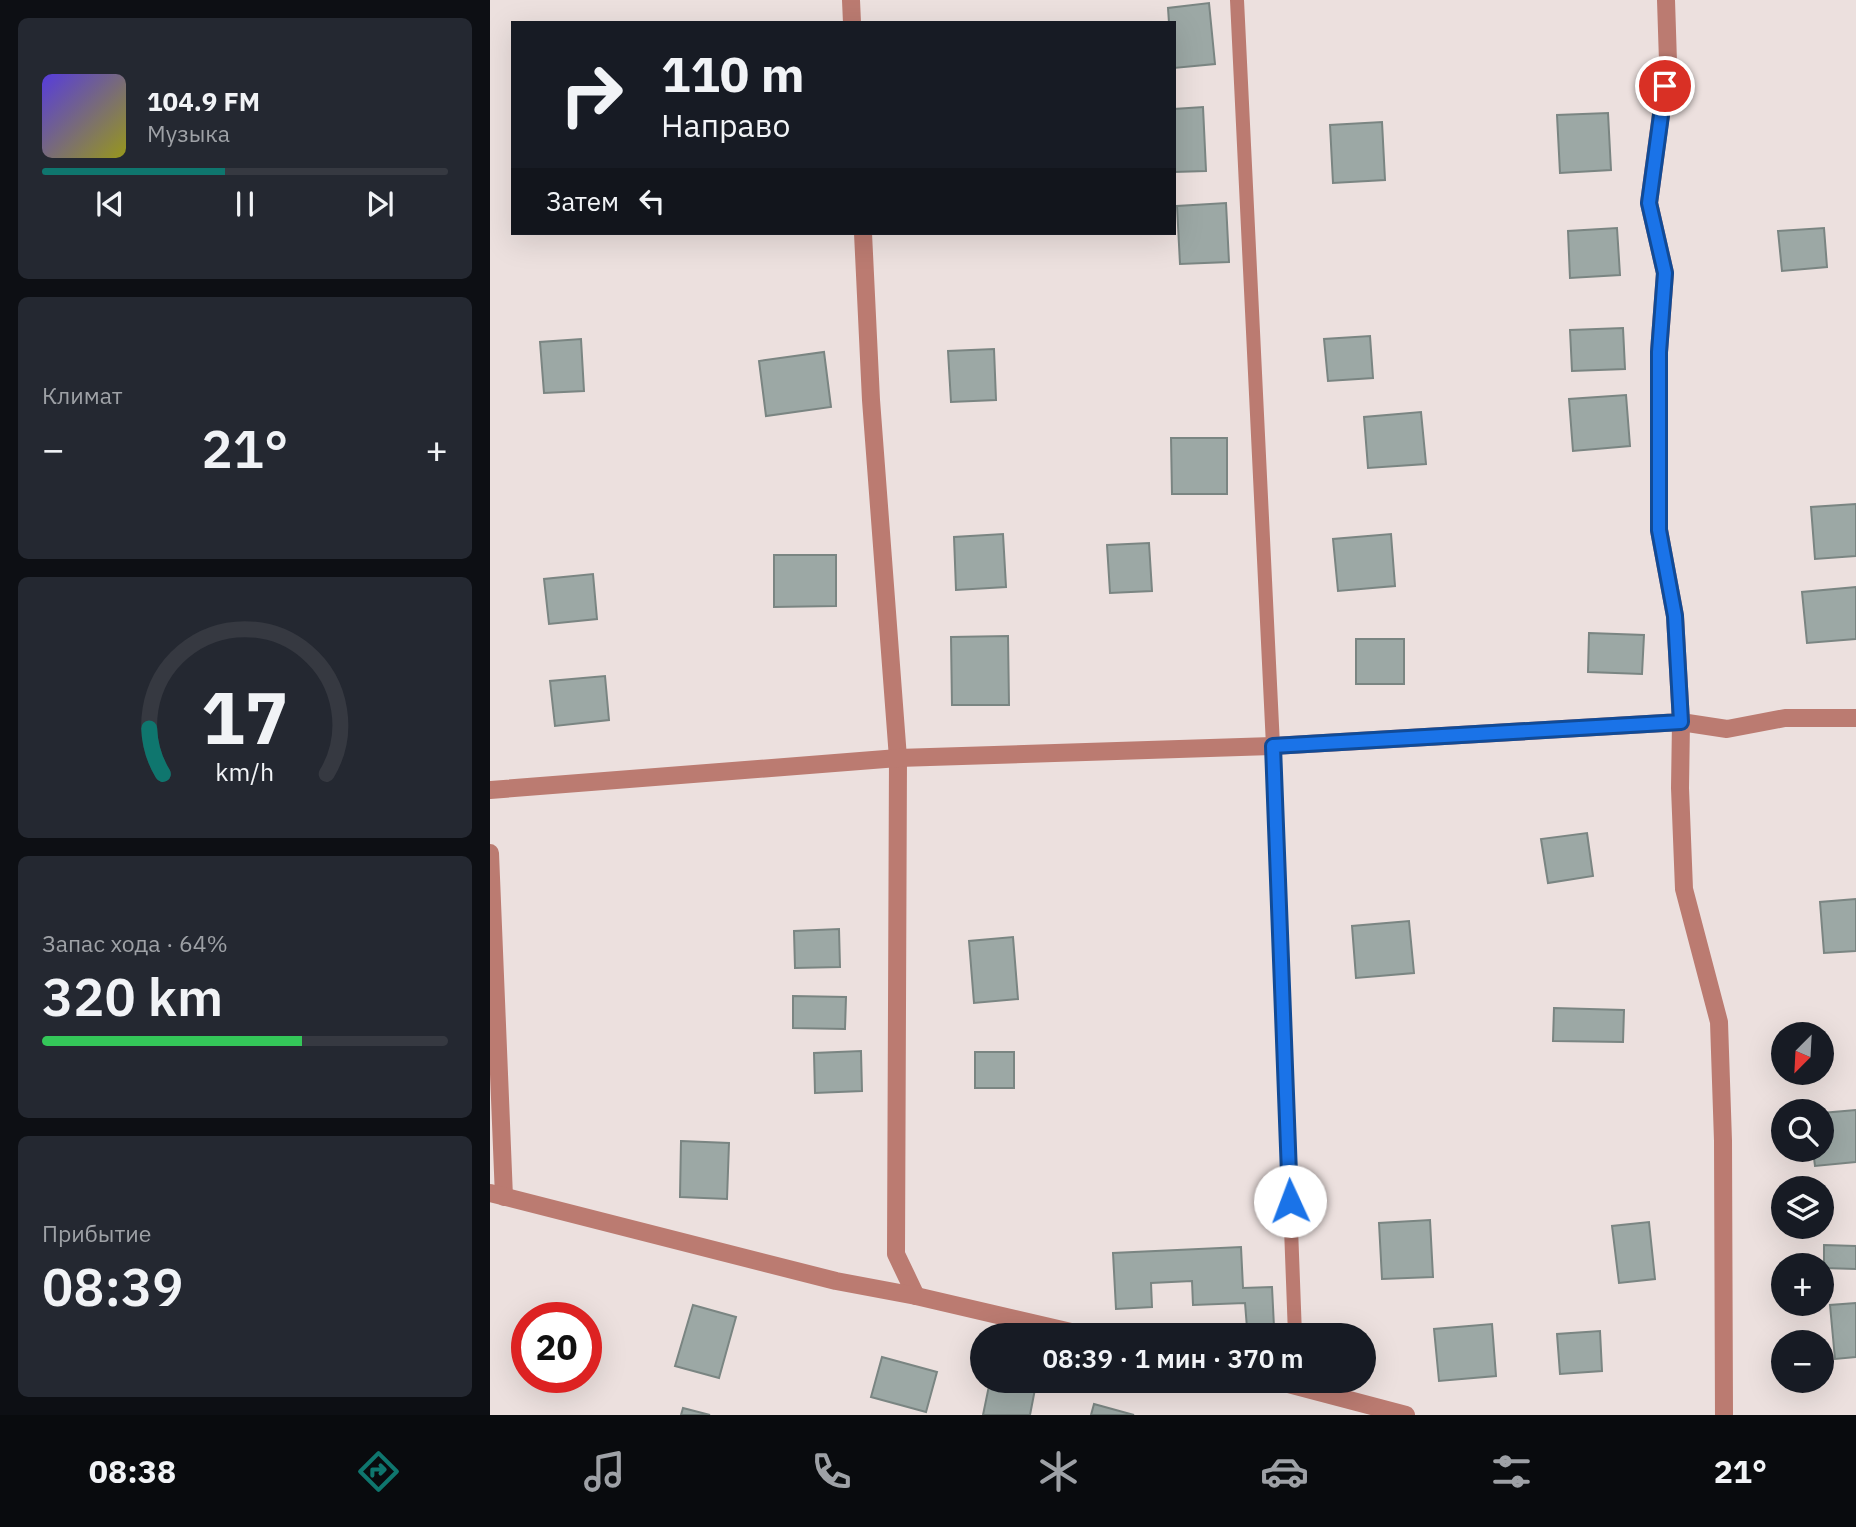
<!DOCTYPE html>
<html lang="ru">
<meta charset="utf-8">
<style>
:root{--surface:#171b24;--page:#242831;--text:#f1f3f6;--muted:#9ea1a6;--line:#363941;--accent:#0f766e}
body{margin:0;font-family:"IBM Plex Sans",sans-serif;background:var(--page);color:var(--text);height:100vh;display:flex;flex-direction:column;font-size:26px;white-space:nowrap}
*{box-sizing:border-box;margin:0}
p{font-size:23px;color:var(--muted)}
.icon{flex:none;width:38px;height:38px;fill:none;stroke:currentColor;stroke-width:2;stroke-linecap:round;stroke-linejoin:round}
.map{position:relative;flex:1;overflow:hidden}
.side{display:flex;flex-direction:column;gap:18px;padding:18px;background:#0d0f14;width:490px}
.side>*{flex:none}
.hud{position:absolute;left:21px;top:21px;width:665px;height:214px;border-radius:0px;box-shadow:0 7px 28px #0002;background:#171b24;color:var(--text);overflow:hidden}
.needle{width:46px;rotate:204deg}
.tools{position:absolute;left:1281px;top:1022px;display:grid;gap:14px}
.tools a{display:grid;place-items:center;width:63px;height:63px;border-radius:50%;background:var(--surface);box-shadow:0 7px 28px #0002;font-size:35px}
.speed{position:absolute;left:21px;top:1302px;display:flex;gap:14px;font-size:35px;font-weight:700;text-align:center}
.speed>*{display:grid;place-content:center;width:91px;height:91px;border-radius:50%;background:var(--surface);box-shadow:0 7px 28px #0002;line-height:1}
.speed .limit{border:10px solid #d22;background:#fff;color:#111}
.pin{position:absolute;display:grid;place-items:center;width:60px;height:60px;color:#fff;margin:-30px;border:4px solid #fff;border-radius:50%;box-shadow:0 2px 7px #0007}
.me{position:absolute;width:77px;margin:-38px;rotate:358deg;stroke-linejoin:round;filter:drop-shadow(0 0 5px #0008)}
.turn{display:flex;align-items:center;gap:24px;height:147px;padding:0 35px;font-size:32px}
.turn .icon{width:91px;height:91px;stroke-width:2.5}
.turn b{display:block;font-size:49px;line-height:60px}
.then{display:flex;align-items:center;height:66px;padding:0 35px;background:#0003;gap:14px;font-size:26px}
.big{font-size:52px;font-weight:600;line-height:1.1}
.side .tile{flex:1;display:flex;flex-direction:column;justify-content:center;gap:10px;min-width:0;padding:0 24px;border-radius:10px;background:var(--page)}
.side .dial{align-items:center;gap:0}
.dial svg{height:182px;overflow:visible;fill:none;stroke:var(--line);stroke-width:7;stroke-linecap:round;text-anchor:middle}
.dial text{fill:var(--text);stroke:none}
.song{display:flex;align-items:center;gap:21px}
.cover{width:84px;height:84px;border-radius:10px;background:linear-gradient(135deg,hsl(250 70% 55%),hsl(60 70% 35%))}
.played{height:7px;border-radius:4px;background:linear-gradient(90deg,var(--accent) 45%,var(--line) 45%)}
.keys{display:flex;justify-content:space-around;direction:ltr}
.heat{display:flex;justify-content:space-between;align-items:center;font-size:38px;direction:ltr}
.charge{height:10px;border-radius:5px;background:linear-gradient(90deg,#34c759 64%,var(--line) 0)}
.trip{position:absolute;left:480px;top:1323px;width:406px;height:70px;border-radius:35px;background:var(--surface);box-shadow:0 7px 28px #0002;font-weight:600;line-height:70px;text-align:center}
.tabs{display:flex;height:112px;justify-content:space-around;align-items:center;background:#090b0e;color:var(--muted)}
.tabs .icon{width:49px;height:49px}
.tabs .active{color:var(--accent)}
.tabs b{font-size:32px;color:var(--text)}
main{display:flex;flex:1;min-height:0}
.map>svg:first-child{display:block}
.building{fill:#9ca8a5;stroke:#7a8582;stroke-width:2}
.lines{fill:none;stroke-linecap:round;stroke-linejoin:round}
.service{stroke:#bb7b71;stroke-width:14}
.minor{stroke:#bb7b71;stroke-width:18}
.route-casing{stroke:#114b97;stroke-width:18}
.route{stroke:#1a73e8;stroke-width:12}
</style>
<main>
<section class="side">
<div class="tile">
<div class="song"><i class="cover"></i><div><b>104.9 FM</b><p>Музыка</p></div></div>
<div class="played"></div>
<div class="keys"><svg class="icon" aria-label="previous" viewBox="0 0 24 24"><path d="M18 5L8 12l10 7zM5 5v14"/></svg><svg class="icon" aria-label="pause" viewBox="0 0 24 24"><path d="M8 5v14M16 5v14"/></svg><svg class="icon" aria-label="next" viewBox="0 0 24 24"><path d="M6 5l10 7-10 7zM19 5v14"/></svg></div>
</div>
<div class="tile"><p>Климат</p>
<div class="heat"><a>−</a><b class="big">21°</b><a>+</a></div>
</div>
<div class="tile dial"><svg viewBox="0 0 100 80">
<path d="M14 69A42 42 0 1 1 86 69"/>
<path d="M14 69A42 42 0 0 1 8 49" stroke="#0f766e"/>
<text x="50" y="56" font-size="32" font-weight="700">17</text>
<text x="50" y="72" font-size="11">km/h</text>
</svg></div>
<div class="tile"><p>Запас хода · 64%</p><b class="big">320 km</b><div class="charge"></div></div>
<div class="tile"><p>Прибытие</p><b class="big">08:39</b></div>
</section>
<div class="map">
<svg width="1366" height="1415" viewBox="0 0 1366 1415">
<rect width="100%" height="100%" fill="#ece0de"/>
<g class="building">
<polygon points="719,3 725,64 684,68 684,23 679,23 678,8"/>
<polygon points="713,107 716,171 684,172 684,109"/>
<polygon points="1118,113 1121,170 1070,173 1067,115"/>
<polygon points="892,122 895,180 843,183 840,125"/>
<polygon points="736,203 739,262 690,264 687,206"/>
<polygon points="1127,228 1130,275 1080,278 1078,231"/>
<polygon points="1334,228 1337,267 1292,271 1288,231"/>
<polygon points="1133,328 1135,369 1082,371 1080,330"/>
<polygon points="880,336 883,378 838,381 834,339"/>
<polygon points="91,339 94,391 54,393 50,342"/>
<polygon points="504,349 506,400 461,402 458,351"/>
<polygon points="334,352 341,407 276,416 269,361"/>
<polygon points="1136,395 1140,446 1083,451 1079,399"/>
<polygon points="931,412 936,464 878,468 874,417"/>
<polygon points="681,438 737,438 737,494 682,494"/>
<polygon points="1366,504 1366,556 1325,559 1321,507"/>
<polygon points="513,534 516,587 466,590 464,537"/>
<polygon points="901,534 905,586 848,591 843,539"/>
<polygon points="659,543 662,591 620,593 617,545"/>
<polygon points="284,555 346,555 346,606 284,607"/>
<polygon points="103,574 107,619 59,624 54,579"/>
<polygon points="1366,587 1366,639 1317,643 1312,592"/>
<polygon points="1099,633 1154,635 1152,674 1098,672"/>
<polygon points="518,636 519,705 462,705 461,637"/>
<rect x="866" y="639" width="48" height="45"/>
<polygon points="115,676 119,720 65,726 60,681"/>
<polygon points="1097,833 1103,876 1058,883 1051,839"/>
<polygon points="1366,899 1366,951 1334,953 1330,902"/>
<polygon points="919,921 924,973 866,978 862,926"/>
<polygon points="349,929 350,967 305,968 304,931"/>
<polygon points="523,937 528,999 484,1003 479,941"/>
<polygon points="303,996 356,997 355,1029 303,1028"/>
<polygon points="1064,1008 1134,1010 1133,1042 1063,1041"/>
<polygon points="371,1051 372,1091 325,1093 324,1053"/>
<rect x="485" y="1052" width="39" height="36"/>
<polygon points="1366,1110 1366,1162 1325,1166 1323,1150 1332,1150 1332,1113"/>
<polygon points="191,1141 239,1143 237,1199 190,1197"/>
<polygon points="940,1220 943,1277 892,1279 889,1223"/>
<polygon points="1159,1222 1165,1279 1129,1283 1122,1226"/>
<polygon points="1334,1245 1366,1246 1366,1269 1334,1268"/>
<polygon points="751,1247 753,1288 782,1287 784,1327 757,1328 755,1303 703,1305 702,1281 661,1283 662,1307 626,1309 623,1253"/>
<polygon points="1366,1303 1366,1357 1345,1359 1340,1305"/>
<polygon points="203,1305 246,1317 229,1378 185,1366"/>
<polygon points="1002,1324 1006,1376 949,1381 944,1329"/>
<polygon points="1110,1331 1112,1371 1070,1374 1067,1334"/>
<polygon points="392,1357 447,1372 436,1412 381,1397"/>
<polygon points="500,1381 545,1389 540,1415 493,1415"/>
<polygon points="604,1404 644,1415 601,1415"/>
<polygon points="193,1408 220,1415 191,1415"/>
</g>
<g class="lines">
<polyline class="service" points="747,0 783,746 805,1335"/>
<g class="minor">
<polyline points="361,0 362,23"/>
<polyline points="1176,0 1178,62 1159,203 1175,273 1169,352 1169,530 1185,616 1191,722 1190,788 1194,889 1229,1022 1233,1141 1234,1415"/>
<polyline points="373,233 381,400 408,758 406,1254 426,1296"/>
<polyline points="0,790 408,758 783,746 1191,722 1237,729 1295,718 1366,718"/>
<polyline points="0,853 14,1197"/>
<polyline points="0,1193 346,1281 426,1296 594,1335"/>
<polyline points="787,1381 916,1415"/>
</g>
</g>
<g class="lines">
<defs>
<polyline id="route" points="800,1201 783,746 1191,722 1185,616 1169,530 1169,352 1175,273 1159,203 1175,86"/>
</defs>
<use href="#route" class="route-casing"/>
<use href="#route" class="route"/>
</g>
</svg>
<div class="tools">
<a><svg class="needle" viewBox="-14 -14 28 28"><path d="M0-13l5 13h-10z" fill="#e53935"/><path d="M0 13l5-13h-10z" fill="#9ea1a6"/></svg></a>
<a><svg class="icon" aria-label="search" viewBox="0 0 24 24"><circle cx="10" cy="10" r="6"/><path d="M15 15l6 6"/></svg></a>
<a><svg class="icon" aria-label="layers" viewBox="0 0 24 24"><path d="M12 4l9 5-9 5-9-5zM3 14l9 5 9-5"/></svg></a>
<a>+</a>
<a>−</a>
</div>
<div class="speed"><div class="limit">20</div></div>
<div class="pin" style="left:1175px;top:86px;background:#d93025"><svg class="icon" aria-label="arrive" viewBox="0 0 24 24"><path d="M6 21V4h12l-3 4 3 4H6"/></svg></div>
<svg class="me" style="left:800px;top:1201px" viewBox="-20 -20 40 40"><circle r="19" fill="#fff"/><path d="M0-13L10 11 0 6-10 11z" fill="#1a73e8"/></svg>
<div class="trip">08:39 · 1 мин · 370 m</div>
<div class="hud">
<div class="turn"><svg class="icon" aria-label="right" viewBox="0 0 24 24"><path d="M7 20v-9h11M14 6l5 5-5 5"/></svg><div><b>110 m</b>Направо</div></div>
<div class="then">Затем<svg class="icon" aria-label="left" viewBox="0 0 24 24"><path d="M17 20v-9H6M10 6l-5 5 5 5"/></svg></div>
</div>
</div>
</main>
<nav class="tabs">
<b>08:38</b>
<svg class="icon active" aria-label="directions" viewBox="0 0 24 24"><path d="M12 3l9 9-9 9-9-9zM9 14v-3h6M13 9l2 2-2 2"/></svg>
<svg class="icon" aria-label="music" viewBox="0 0 24 24"><path d="M9 18V5l10-2v13"/><circle cx="6" cy="18" r="3"/><circle cx="16" cy="16" r="3"/></svg>
<svg class="icon" aria-label="phone" viewBox="0 0 24 24"><path d="M5 4h4l2 5-3 2q2 4 5 5l2-3 5 2v4C11 20 4 13 5 4z"/></svg>
<svg class="icon" aria-label="climate" viewBox="0 0 24 24"><path d="M12 3v18M4 7l16 10M4 17L20 7"/></svg>
<svg class="icon" aria-label="car" viewBox="0 0 24 24"><path d="M5 17H2v-5l4-1 3-4h7l3 4 3 1v5h-3M9 17h6M6 11h13"/><circle cx="7" cy="17" r="2"/><circle cx="17" cy="17" r="2"/></svg>
<svg class="icon" aria-label="filters" viewBox="0 0 24 24"><path d="M4 7h16M4 17h16"/><circle cx="9" cy="7" r="2"/><circle cx="15" cy="17" r="2"/></svg>
<b>21°</b>
</nav>
